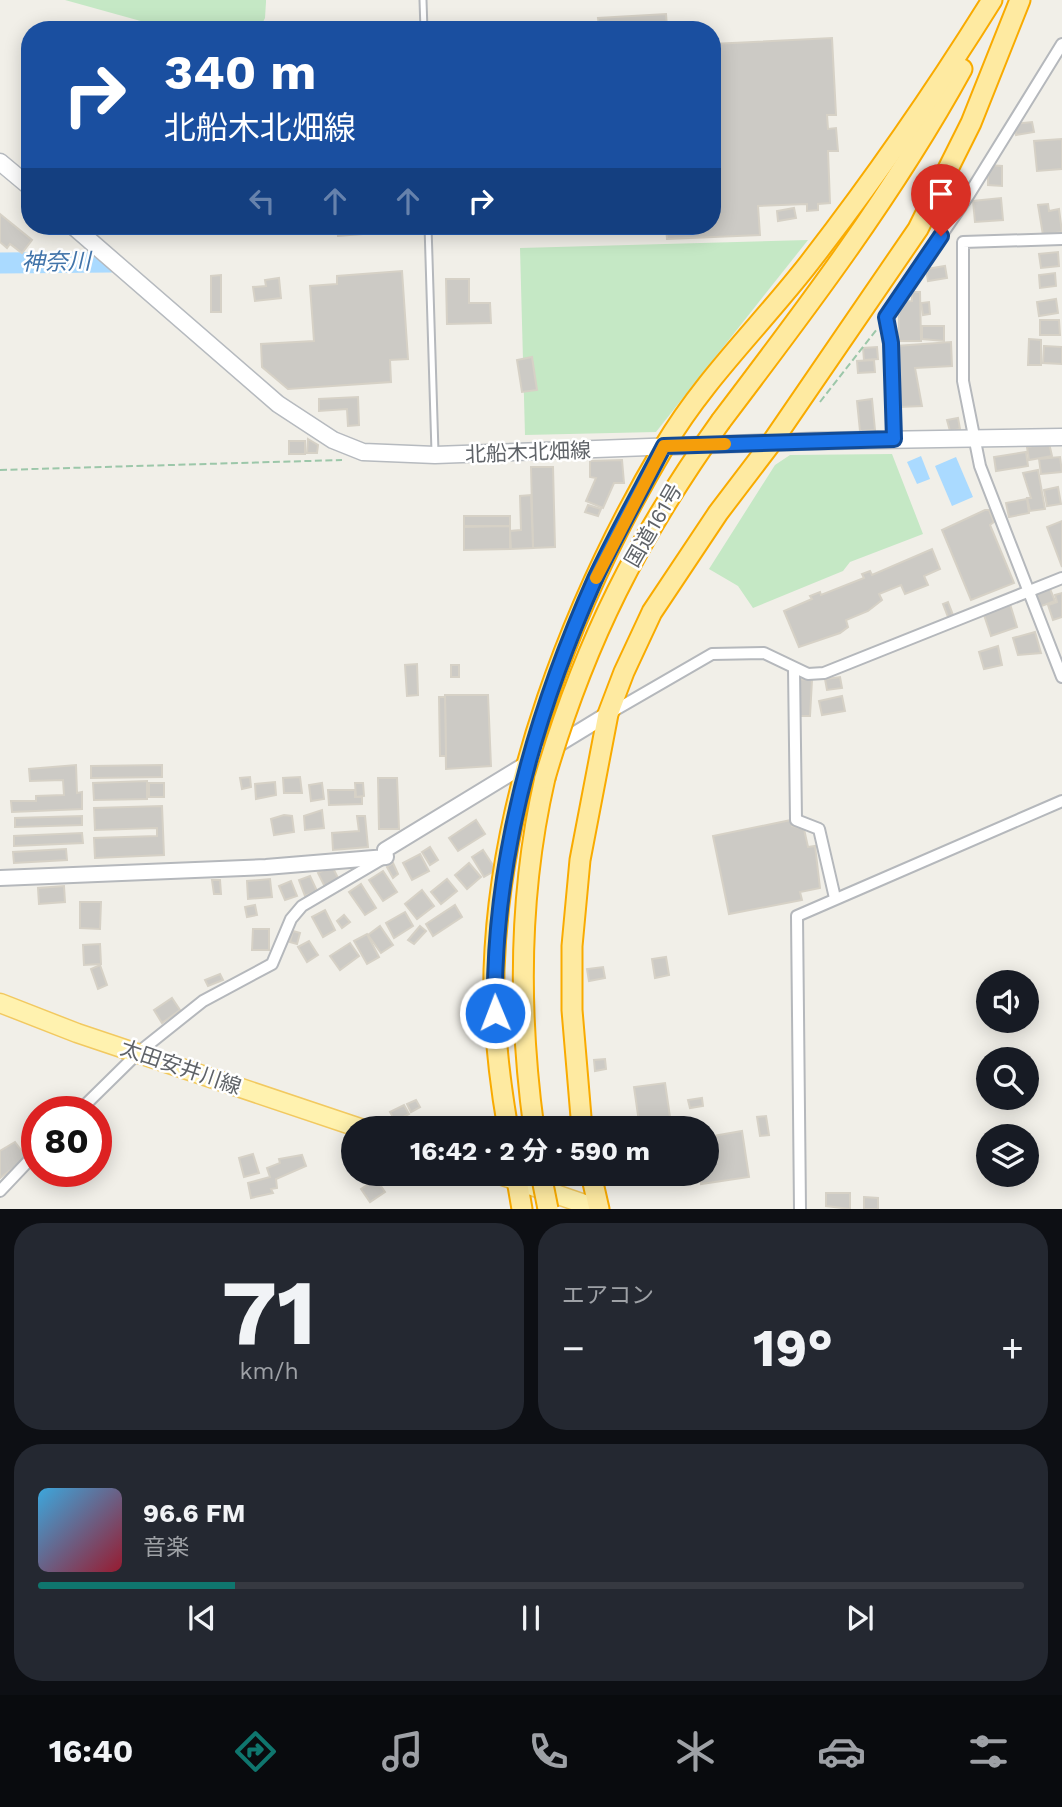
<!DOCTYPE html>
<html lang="ja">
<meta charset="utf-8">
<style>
:root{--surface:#171b24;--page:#242831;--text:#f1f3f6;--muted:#9ea1a6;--line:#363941;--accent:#0f766e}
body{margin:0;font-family:"Work Sans","Noto Sans JP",sans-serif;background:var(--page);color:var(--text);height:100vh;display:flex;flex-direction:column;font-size:26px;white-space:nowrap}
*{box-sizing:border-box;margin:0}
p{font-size:23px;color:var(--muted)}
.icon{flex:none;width:38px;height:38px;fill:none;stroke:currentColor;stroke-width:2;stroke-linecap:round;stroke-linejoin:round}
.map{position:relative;height:1209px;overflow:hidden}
.panel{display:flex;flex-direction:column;gap:14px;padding:14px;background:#0d0f14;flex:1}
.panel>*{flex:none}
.guide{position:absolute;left:21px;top:21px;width:700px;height:214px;border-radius:28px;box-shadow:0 4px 18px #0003;background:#1a4fa0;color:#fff;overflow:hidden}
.fabs{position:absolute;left:976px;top:970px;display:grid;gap:14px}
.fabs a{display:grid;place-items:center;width:63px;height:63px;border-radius:50%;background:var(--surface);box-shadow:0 4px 18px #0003;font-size:35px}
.speed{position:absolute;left:21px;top:1096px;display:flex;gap:14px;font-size:35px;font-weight:700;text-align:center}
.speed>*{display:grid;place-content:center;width:91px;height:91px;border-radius:50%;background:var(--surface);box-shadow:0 4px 18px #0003;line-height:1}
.speed .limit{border:10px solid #d22;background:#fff;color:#111}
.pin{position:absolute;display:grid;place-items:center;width:60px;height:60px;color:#fff;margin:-72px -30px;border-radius:50% 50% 50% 0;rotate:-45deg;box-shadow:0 0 7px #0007}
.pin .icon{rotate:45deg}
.me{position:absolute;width:77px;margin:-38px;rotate:359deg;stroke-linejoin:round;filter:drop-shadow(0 0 5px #0008)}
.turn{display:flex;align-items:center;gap:24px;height:147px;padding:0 28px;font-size:32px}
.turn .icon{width:91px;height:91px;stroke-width:2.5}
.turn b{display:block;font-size:49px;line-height:60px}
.lanes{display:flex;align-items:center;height:66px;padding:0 28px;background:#0003;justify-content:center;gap:35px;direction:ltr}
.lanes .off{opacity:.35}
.big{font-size:52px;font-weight:700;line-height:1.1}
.panel .card{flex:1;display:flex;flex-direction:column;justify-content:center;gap:10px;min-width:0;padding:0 24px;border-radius:28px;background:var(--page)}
.panel .dial{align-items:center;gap:0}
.dial b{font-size:91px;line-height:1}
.song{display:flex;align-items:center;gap:21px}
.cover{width:84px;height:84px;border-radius:10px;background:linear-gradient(135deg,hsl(200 70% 55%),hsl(350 70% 35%))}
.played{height:7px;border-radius:4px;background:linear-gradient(90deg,var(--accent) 20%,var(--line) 20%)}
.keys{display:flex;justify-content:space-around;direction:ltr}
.heat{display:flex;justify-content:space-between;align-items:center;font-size:38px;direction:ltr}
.panel .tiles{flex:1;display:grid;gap:14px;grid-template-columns:1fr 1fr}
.card:last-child{grid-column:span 2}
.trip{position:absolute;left:341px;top:1116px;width:378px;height:70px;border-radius:35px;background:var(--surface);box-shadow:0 4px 18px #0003;font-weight:700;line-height:70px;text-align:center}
.tabs{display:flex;height:112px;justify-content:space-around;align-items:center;background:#090b0e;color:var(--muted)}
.tabs .icon{width:49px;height:49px}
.tabs .on{color:var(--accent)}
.tabs b{font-size:32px;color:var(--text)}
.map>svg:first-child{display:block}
.green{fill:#c5e8c5}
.water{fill:#aadaff}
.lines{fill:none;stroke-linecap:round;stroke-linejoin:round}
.river{stroke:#aadaff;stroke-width:21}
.building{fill:#cccac5;stroke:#d6d1c6;stroke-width:2}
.service-casing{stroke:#b5b8bc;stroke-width:9}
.minor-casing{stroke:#b5b8bc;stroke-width:14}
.tertiary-casing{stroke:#b5b8bc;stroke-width:18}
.secondary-casing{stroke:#b6babf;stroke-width:19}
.primary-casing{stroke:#f2c960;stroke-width:21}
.trunk-casing{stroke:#f9ab00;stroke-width:23}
.path{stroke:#9cc7a9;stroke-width:2;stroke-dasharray:7 3.5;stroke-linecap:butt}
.service{stroke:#fff;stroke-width:5}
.minor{stroke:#fff;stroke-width:10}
.tertiary{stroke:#fff;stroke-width:14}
.secondary{stroke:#fff;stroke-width:16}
.primary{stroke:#fff2af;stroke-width:18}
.trunk{stroke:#feeaa1;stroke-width:19}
.trunk-bridge-casing{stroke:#f9ab00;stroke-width:23;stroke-linecap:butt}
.trunk-bridge{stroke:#feeaa1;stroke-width:19}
.route-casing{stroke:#114b97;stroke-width:18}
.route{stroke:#1a73e8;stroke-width:12}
.slow{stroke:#f59e0b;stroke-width:12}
.labels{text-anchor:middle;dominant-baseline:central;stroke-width:5;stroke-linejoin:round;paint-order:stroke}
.street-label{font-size:21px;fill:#5f6368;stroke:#fff}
.water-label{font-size:23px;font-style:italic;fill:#4174aa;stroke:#fff}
</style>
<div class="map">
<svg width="1062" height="1209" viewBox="0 0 1062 1209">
<rect width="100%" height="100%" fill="#f1efe8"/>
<g class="green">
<polygon points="65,0 266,0 266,2 265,18 259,30 173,30"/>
<polygon points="808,240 656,432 525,435 520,248"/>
<polygon points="892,454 923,534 850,562 843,571 753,608 738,586 709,569 775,465 790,455"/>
</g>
<g class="water">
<polygon points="921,456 930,479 917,484 907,462"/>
<polygon points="956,457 973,497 952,506 935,466"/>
</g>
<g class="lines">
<polyline class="river" points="0,263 111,262"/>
</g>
<g class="building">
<polygon points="666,14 667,27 674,27 674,30 541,30 599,27 598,18"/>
<polygon points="203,22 204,30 93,30"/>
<polygon points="832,38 836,115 827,115 828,129 836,128 838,151 828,151 830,203 818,204 818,210 807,211 807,204 758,206 760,235 667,239 666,226 712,226 712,44"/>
<polygon points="1032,122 1034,132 1016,135 1014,124"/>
<polygon points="1062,139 1062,169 1037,171 1034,141"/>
<polygon points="988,165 1002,166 1002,186 988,185"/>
<polygon points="1001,198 1003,220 975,222 973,201"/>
<polygon points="1048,204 1049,211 1059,209 1062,232 1043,235 1038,205"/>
<polygon points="794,208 796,218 778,221 777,211"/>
<polygon points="0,214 32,240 22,253 10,244 7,248 0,242"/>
<polygon points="337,226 413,226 414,230 338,236"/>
<polygon points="1058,252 1059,266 1041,268 1039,254"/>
<polygon points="945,266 947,278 928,281 926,269"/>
<polygon points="402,271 408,359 390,360 391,382 288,389 262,367 261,344 314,341 310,286 337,284 337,276"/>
<polygon points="1055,273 1056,286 1040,288 1039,275"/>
<polygon points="221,275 221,312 211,312 211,276"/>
<polygon points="279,278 281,298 255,301 253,287 266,286 265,280"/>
<polygon points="446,279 469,279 469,303 490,303 491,323 447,324"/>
<polygon points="912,292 920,292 921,341 899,341 899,302 912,301"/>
<polygon points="1056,299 1058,313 1039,316 1037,302"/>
<polygon points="929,302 930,314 923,315 921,303"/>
<polygon points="1040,320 1059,320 1060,335 1040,335"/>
<polygon points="922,326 944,326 944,341 922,339"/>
<polygon points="1029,339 1041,340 1041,365 1028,365"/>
<polygon points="951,342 952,366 915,368 922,406 899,407 896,346"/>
<polygon points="1044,346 1062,347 1062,364 1043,363"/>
<polygon points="877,347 878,359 864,360 863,348"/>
<polygon points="532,357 537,390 522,392 517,360"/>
<polygon points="874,360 875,372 858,373 857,361"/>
<polygon points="358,397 359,425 348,426 347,409 319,411 319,399"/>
<polygon points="872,399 875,430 860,431 857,401"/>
<polygon points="958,418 960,429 950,431 947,420"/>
<polygon points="308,439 318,445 317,453 307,453"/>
<rect x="289" y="441" width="16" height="13"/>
<polygon points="1049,443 1052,456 1029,460 1027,447"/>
<polygon points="1026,452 1028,466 996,471 994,457"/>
<polygon points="1060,457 1062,472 1041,474 1039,459"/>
<polygon points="622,460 624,483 614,483 603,508 586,501 596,478 590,477 590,461"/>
<polygon points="531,467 553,467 555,547 533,548"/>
<polygon points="1038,470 1045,509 1030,511 1027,498 1031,498 1023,473"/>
<polygon points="1058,487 1061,504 1047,506 1044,490"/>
<polygon points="531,495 533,548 511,549 510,531 521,530 520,496"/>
<polygon points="1027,499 1029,513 1009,517 1006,503"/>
<polygon points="588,505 601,509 598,516 585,512"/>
<polygon points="985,510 989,510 994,522 990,525 1014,583 971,600 942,530"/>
<rect x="464" y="516" width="46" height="10"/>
<polygon points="1062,521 1062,567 1047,527"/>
<polygon points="510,526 510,549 464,550 464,527"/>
<polygon points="932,549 940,569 924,576 928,585 905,594 901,585 879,594 882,600 868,611 846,620 848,627 840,633 799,647 784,611 812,599 810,596 820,592 821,595 864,578 862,574 870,571 872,575"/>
<polygon points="1050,589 1055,601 1039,607 1035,595"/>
<polygon points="1062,593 1062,617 1053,620 1048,605 1057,602 1055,595"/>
<polygon points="948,602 953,615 948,617 943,604"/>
<polygon points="1010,604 1017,627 991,636 983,612"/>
<polygon points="1035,632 1041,653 1018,655 1013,638"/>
<polygon points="998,646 1002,665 984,669 979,652"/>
<polygon points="417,664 418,695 407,696 405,665"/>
<rect x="451" y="665" width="8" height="12"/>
<polygon points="840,677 842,688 827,690 825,679"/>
<polygon points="798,679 812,680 810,716 797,716"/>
<polygon points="445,695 488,695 491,766 446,769"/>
<polygon points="842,696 845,711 822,715 819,701"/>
<polygon points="439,697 445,697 446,756 440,756"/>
<polygon points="76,765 77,793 82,792 82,809 12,812 11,801 36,801 36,796 64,795 63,780 30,781 29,769"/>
<polygon points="162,765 162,777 91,778 91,766"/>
<polygon points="250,777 251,787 242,789 240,778"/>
<polygon points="300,777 302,793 284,793 283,778"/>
<polygon points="378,778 397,778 399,829 379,829"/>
<polygon points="147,781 147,799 94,800 93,783"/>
<polygon points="275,782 276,795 256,799 255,784"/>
<rect x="149" y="783" width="15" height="14"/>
<polygon points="322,783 324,799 311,801 309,785"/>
<polygon points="355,783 363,783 364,796 356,797"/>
<polygon points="328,790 355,790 355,797 362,797 362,804 329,805"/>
<polygon points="162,806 164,855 95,858 94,838 157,836 157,828 95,830 94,808"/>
<polygon points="322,810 324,828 305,830 304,816"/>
<polygon points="284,815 292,816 294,832 274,835 271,819"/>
<polygon points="82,816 82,825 15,827 15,818"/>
<polygon points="357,816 365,816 368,847 333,850 332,833 359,831"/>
<polygon points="476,820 485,834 458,851 449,838"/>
<polygon points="791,820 792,826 804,829 808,847 815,846 820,888 800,892 802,900 729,914 713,836"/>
<polygon points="82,833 83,843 14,846 14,836"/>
<polygon points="430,847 438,860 430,865 422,852"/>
<polygon points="66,849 67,860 14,863 13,852"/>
<polygon points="483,850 496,870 484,877 472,857"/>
<polygon points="420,854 429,871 412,880 403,863"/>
<polygon points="393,863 398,874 393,878 387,867"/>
<polygon points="469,863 481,877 467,889 455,875"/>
<polygon points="332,866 339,880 325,887 318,873"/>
<polygon points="383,871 397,892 383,901 369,880"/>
<polygon points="310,876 317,891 305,896 299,880"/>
<polygon points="270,879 272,897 248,899 247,881"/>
<polygon points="447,879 457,891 441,904 431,892"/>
<polygon points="212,880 220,880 221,894 214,894"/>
<polygon points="291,881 297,896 285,900 279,886"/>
<polygon points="361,884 376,908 365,915 349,892"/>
<polygon points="64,886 65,902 39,904 38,888"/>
<polygon points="422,890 434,906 417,919 405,904"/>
<polygon points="80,902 101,902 100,929 80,928"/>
<polygon points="255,905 257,915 247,917 245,907"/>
<polygon points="455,905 462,917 433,936 426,924"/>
<polygon points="325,910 335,930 323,937 312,917"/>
<polygon points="405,912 413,926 394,938 386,923"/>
<polygon points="344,915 350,922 342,928 337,921"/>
<polygon points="380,926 393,945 381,953 368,935"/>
<polygon points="420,926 426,931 414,944 408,940"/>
<polygon points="253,929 269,929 269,950 252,950"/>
<polygon points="293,931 300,933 297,944 290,942"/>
<polygon points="367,934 379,957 367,964 354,941"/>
<polygon points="309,941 318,955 307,962 298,947"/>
<polygon points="350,943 359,956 340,970 330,956"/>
<polygon points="100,944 101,964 84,965 83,945"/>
<polygon points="666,957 669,975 655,978 652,959"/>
<polygon points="100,965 107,985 98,989 91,969"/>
<polygon points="603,967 605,978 589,981 587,969"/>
<polygon points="220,974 223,980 208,986 205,980"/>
<polygon points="172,998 180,1010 162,1023 154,1010"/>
<polygon points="605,1059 606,1069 595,1071 594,1060"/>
<polygon points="665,1083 670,1117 639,1122 634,1087"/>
<polygon points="702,1098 703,1106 690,1108 688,1100"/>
<polygon points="416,1100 420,1107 411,1112 407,1104"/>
<polygon points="404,1105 409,1114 395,1121 390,1112"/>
<polygon points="766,1116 769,1135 760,1136 757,1117"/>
<polygon points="403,1120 417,1125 415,1129 400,1127"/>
<polygon points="742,1131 749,1177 701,1184 700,1174 707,1174 707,1137"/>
<polygon points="15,1142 27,1158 0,1178 0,1151"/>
<polygon points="253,1154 259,1173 244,1177 239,1158"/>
<polygon points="302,1155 306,1166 276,1179 277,1188 271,1189 273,1193 251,1198 248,1183 270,1177 267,1168 280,1163 279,1159"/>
<polygon points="376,1179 385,1192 370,1202 361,1189"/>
<polygon points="826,1193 850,1193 850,1209 826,1206"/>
<polygon points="864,1197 878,1198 878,1209 864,1209"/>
</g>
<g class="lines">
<defs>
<g id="service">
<polyline points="423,0 424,30"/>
<polyline points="428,226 435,452"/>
</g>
<g id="minor">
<polyline points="1062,239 963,242 963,381 980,466 1062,677"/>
<polyline points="894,439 891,343 886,317 968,196 1062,44"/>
<polyline points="794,669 796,820 819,829 835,898"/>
<polyline points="610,713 712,654 764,653 808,674 824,673 1062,578"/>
<polyline points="79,1111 139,1052 203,1001 272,964 291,919 302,906 382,859"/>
<polyline points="0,1191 37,1152"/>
<polyline points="800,1209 797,916 1062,801"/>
</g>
<polyline id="tertiary" points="0,878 266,867 386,857 385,850 608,714"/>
<g id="secondary">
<polyline points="0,162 30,187"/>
<polyline points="73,226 278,404 333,440 363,452 435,455 814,441 1062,437"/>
</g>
<g id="primary">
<polyline points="0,1003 77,1033 363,1129"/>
<polyline points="497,1174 599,1209"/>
</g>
<g id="trunk">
<path d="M 721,421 C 806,309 894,193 962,69"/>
<path d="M 508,1129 C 499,1077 493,1022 494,970 C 500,791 573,600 664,447 C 704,379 762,324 810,262 C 875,178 936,90 992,0"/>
<path d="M 534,1129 C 518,1011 518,895 545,778"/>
<polyline points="582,1129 572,1010 572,946 580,860 608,714 624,672 652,612 718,513 772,442 918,229 971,123 1020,0"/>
<polyline points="516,1174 522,1209"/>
<polyline points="591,1174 599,1209"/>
</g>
</defs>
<use href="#service" class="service-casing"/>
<use href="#minor" class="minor-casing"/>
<use href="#tertiary" class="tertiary-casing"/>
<use href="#secondary" class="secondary-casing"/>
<use href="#primary" class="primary-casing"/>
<use href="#trunk" class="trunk-casing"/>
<g class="path">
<polyline points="820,402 877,329"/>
<polyline points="0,470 342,460"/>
</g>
<use href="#service" class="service"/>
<use href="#minor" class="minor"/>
<use href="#tertiary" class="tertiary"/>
<use href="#secondary" class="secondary"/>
<use href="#primary" class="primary"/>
<use href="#trunk" class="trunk"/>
<defs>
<g id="trunk-bridge">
<path d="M 545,778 C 585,641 638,537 721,421"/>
<polyline points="541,1174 548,1209"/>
</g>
</defs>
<use href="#trunk-bridge" class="trunk-bridge-casing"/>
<use href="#trunk-bridge" class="trunk-bridge"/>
</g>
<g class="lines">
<defs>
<path id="route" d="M 495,1013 C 492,862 534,716 595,579 C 616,534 641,490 664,446 L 894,439 L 891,343 L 886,317 L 941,236"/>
</defs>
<use href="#route" class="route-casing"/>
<use href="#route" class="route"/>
<polyline class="slow" points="596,578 664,446 725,444"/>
</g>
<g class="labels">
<g class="street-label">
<text transform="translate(528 452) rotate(-2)">北船木北畑線</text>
<text transform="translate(653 525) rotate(-60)">国道161号</text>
<text transform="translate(181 1067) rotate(19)">太田安井川線</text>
</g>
<g class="water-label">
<text transform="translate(56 262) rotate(-1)">神奈川</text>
</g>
</g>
</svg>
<div class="fabs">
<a><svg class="icon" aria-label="sound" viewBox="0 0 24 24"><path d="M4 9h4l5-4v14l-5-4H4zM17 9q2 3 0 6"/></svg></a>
<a><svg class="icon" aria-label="search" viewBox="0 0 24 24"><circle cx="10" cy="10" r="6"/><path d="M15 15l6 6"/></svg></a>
<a><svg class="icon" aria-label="layers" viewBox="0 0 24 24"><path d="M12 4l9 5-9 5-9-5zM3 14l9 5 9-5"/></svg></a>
</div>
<div class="speed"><div class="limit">80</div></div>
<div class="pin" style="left:941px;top:236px;background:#d93025"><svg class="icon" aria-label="arrive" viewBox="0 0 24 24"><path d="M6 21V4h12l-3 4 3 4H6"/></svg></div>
<svg class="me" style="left:495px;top:1013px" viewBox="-20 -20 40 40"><circle r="17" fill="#1a73e8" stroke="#fff" stroke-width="3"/><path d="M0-11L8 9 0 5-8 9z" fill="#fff"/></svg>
<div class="trip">16:42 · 2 分 · 590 m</div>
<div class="guide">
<div class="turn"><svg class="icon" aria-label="right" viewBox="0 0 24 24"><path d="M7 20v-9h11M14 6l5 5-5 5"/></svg><div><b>340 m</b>北船木北畑線</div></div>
<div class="lanes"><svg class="icon off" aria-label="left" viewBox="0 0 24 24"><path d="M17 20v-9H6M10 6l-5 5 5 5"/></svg><svg class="icon off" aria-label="ahead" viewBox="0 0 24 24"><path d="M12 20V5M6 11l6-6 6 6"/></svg><svg class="icon off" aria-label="ahead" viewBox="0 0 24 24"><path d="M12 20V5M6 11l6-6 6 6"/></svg><svg class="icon" aria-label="right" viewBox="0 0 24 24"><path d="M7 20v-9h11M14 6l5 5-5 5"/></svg></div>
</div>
</div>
<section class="panel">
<div class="tiles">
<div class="card dial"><b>71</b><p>km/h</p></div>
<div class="card"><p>エアコン</p>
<div class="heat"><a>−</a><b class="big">19°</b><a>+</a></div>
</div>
<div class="card">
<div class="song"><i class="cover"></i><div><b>96.6 FM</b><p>音楽</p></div></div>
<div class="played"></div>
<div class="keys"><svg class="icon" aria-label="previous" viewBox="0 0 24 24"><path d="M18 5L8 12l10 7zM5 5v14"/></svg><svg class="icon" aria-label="pause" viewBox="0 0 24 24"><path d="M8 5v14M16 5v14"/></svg><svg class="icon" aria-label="next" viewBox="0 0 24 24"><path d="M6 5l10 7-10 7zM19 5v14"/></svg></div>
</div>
</div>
</section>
<nav class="tabs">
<b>16:40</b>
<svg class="icon on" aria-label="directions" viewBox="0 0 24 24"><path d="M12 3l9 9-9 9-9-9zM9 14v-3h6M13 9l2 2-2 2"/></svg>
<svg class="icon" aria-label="music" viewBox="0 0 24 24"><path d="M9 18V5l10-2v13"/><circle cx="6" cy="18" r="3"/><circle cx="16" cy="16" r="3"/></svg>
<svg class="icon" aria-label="phone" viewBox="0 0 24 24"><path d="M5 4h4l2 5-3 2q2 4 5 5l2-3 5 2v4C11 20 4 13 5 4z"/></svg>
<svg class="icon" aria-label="climate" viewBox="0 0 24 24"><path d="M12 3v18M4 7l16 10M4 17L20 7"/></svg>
<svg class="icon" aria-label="car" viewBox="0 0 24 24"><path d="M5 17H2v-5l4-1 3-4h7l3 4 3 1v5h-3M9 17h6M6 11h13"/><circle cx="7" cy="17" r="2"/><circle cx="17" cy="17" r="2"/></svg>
<svg class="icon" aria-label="filters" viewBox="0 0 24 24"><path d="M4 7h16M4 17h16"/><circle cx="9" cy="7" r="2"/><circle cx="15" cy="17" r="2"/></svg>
</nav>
